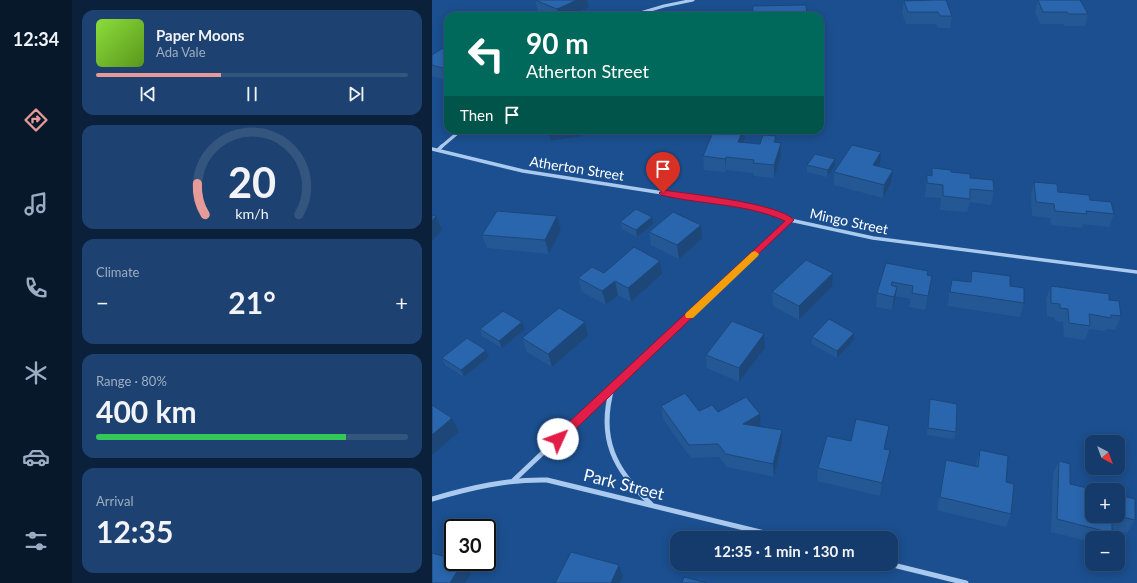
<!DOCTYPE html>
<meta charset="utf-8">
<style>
:root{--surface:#143b6b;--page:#1d4271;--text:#f1f3f6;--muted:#9dadc1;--line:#33557e;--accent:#e69b98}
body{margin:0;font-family:Lato,sans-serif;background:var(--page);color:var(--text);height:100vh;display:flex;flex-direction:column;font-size:15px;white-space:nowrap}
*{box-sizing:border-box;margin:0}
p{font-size:13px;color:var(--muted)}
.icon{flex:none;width:22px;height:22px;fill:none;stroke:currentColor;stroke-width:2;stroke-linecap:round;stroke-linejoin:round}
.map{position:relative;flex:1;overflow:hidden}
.side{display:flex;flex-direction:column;gap:10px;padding:10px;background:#0b203b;width:360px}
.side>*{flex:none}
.top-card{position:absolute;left:12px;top:12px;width:380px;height:122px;border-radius:12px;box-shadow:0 2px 10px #0003,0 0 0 1px var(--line);background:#00695c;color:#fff;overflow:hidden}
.needle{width:26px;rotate:139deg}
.controls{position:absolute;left:653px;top:435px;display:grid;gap:8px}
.controls a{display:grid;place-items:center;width:40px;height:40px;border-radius:8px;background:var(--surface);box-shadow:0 2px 10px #0003,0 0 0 1px var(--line);font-size:20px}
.speed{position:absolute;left:12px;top:519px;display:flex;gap:8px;font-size:20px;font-weight:700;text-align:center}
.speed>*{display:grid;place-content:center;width:52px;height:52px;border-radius:50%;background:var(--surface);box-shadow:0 2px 10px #0003,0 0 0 1px var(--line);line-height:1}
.speed .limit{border:2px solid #111;border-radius:6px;background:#fff;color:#111}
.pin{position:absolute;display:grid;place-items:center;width:34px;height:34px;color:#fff;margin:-41px -17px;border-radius:50% 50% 50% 0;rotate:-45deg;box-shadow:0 0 4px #0007}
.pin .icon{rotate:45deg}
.me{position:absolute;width:44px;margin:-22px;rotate:47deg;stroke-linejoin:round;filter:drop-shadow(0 0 3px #0008)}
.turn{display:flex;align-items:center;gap:14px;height:84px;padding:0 16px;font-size:18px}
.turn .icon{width:52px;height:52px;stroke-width:2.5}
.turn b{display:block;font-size:28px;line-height:34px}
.then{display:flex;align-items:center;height:38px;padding:0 16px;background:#0003;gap:8px;font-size:15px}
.big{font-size:30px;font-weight:700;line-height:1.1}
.side .widget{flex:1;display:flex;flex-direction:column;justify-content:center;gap:6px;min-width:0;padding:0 14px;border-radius:12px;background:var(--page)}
.side .dial{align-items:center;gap:0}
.dial svg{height:104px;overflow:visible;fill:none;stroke:var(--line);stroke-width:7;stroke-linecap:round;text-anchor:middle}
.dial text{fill:var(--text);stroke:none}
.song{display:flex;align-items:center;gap:12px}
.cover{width:48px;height:48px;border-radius:6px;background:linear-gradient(135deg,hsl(90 70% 55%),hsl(90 70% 35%))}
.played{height:4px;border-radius:2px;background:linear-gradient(90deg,var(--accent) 40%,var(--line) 40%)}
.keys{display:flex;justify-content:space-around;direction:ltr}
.heat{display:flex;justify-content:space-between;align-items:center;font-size:22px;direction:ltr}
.charge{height:6px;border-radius:3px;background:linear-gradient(90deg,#34c759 80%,var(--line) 0)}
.trip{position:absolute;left:238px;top:531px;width:228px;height:40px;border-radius:12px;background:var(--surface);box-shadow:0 2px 10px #0003,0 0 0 1px var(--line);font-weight:700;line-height:40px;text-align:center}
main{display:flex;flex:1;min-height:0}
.tabs{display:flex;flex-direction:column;width:72px;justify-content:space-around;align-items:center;background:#08182b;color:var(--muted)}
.tabs .icon{width:28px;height:28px}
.tabs .on{color:var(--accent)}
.tabs b{font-size:18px;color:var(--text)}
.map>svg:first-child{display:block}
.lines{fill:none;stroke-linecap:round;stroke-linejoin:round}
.minor-far2{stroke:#a9c9ee;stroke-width:3}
.minor-far1{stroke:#a9c9ee;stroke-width:3.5}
.minor{stroke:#a9c9ee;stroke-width:5}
.wall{fill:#245895}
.shaded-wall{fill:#1d4779}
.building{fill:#2a66ad;stroke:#1d4779}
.route{fill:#e11d48;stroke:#92132f}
.slow{fill:#f59e0b}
.labels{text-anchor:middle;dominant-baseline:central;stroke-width:4;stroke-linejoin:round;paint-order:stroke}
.street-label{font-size:14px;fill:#fff;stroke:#1b4f8f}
.near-street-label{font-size:17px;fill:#fff;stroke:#1b4f8f}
</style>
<main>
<nav class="tabs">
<b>12:34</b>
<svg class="icon on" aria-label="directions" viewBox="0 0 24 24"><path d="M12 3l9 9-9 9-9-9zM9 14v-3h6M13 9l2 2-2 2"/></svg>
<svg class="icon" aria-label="music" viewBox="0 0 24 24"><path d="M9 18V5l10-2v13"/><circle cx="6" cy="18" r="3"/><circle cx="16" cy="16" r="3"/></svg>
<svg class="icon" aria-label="phone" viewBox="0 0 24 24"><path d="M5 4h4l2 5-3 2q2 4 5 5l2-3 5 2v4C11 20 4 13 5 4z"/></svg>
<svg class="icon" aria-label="climate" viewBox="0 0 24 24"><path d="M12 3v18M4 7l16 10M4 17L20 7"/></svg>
<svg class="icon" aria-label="car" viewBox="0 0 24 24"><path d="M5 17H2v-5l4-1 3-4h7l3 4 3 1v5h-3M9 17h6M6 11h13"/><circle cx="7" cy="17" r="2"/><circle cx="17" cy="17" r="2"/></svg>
<svg class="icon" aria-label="filters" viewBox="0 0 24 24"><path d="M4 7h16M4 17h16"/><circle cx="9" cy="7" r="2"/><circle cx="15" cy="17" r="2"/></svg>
</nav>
<section class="side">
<div class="widget">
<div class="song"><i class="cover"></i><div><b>Paper Moons</b><p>Ada Vale</p></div></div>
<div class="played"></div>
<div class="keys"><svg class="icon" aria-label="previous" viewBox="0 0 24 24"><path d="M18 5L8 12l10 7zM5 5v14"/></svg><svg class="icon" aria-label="pause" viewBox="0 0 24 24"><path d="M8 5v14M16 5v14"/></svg><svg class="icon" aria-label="next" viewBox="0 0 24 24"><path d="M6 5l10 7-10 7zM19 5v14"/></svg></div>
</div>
<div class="widget dial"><svg viewBox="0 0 100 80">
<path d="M14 69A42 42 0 1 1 86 69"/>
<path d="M14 69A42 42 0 0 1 8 45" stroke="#e69b98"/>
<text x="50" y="56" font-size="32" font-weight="700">20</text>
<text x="50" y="72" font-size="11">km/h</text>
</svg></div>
<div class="widget"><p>Climate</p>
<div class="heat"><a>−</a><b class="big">21°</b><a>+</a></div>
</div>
<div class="widget"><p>Range · 80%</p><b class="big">400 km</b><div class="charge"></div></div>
<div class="widget"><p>Arrival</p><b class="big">12:35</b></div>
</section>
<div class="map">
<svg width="705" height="583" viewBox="0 0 705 583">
<rect width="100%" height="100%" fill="#1b4f8f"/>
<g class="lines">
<g class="minor-far2">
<polyline points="198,16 232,6 261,0"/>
<polyline points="9,147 29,130"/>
</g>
<g class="minor-far1">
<polyline points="0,149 91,171 320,207 340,212 358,220 441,238 705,272"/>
<polyline points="6,150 10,146"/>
<polyline points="233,337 358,220"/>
</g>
<g class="minor">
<path d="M 180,388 C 166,438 182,470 219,504"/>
<polyline points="82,480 234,336"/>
<path d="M 0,499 C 38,488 75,479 115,480 L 353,538"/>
<polyline points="457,564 534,583"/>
</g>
</g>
<g class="wall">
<polygon points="103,0 155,0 157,7 138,16 115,16 106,12"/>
<polygon points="606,0 656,14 653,26 633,26 632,24 608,24 603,12"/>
<polygon points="472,1 520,16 518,28 506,28 504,24 474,24 470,13"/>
<polygon points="16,45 16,81 0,76 0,55"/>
<polygon points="313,138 312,142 328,144 344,142 349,156 342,178 322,176 321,173 294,170 294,172 272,170 271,156"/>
<polygon points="449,152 448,165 447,167 461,170 459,183 451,198 402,185 402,172"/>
<polygon points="403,159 403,166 395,177 375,172 375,165"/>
<polygon points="500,168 519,172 538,178 562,191 559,205 538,202 535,212 508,210 509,198 493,197 495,175 499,176"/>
<polygon points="602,182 626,192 658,200 682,214 677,227 651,224 650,228 619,225 618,218 600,216 599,196"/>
<polygon points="125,216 129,230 117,254 55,248 50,235"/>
<polygon points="188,222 221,224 205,237 190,229"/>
<polygon points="217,232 270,239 247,259 219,245"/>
<polygon points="454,263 500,276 493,310 477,307 479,299 463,296 460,310 444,307 445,293"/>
<polygon points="540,271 578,286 592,303 588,317 516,306 517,293 520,280 538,282"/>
<polygon points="172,273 230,274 199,302 186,295 174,305 150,292 146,278"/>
<polygon points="401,273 400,287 367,320 341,306 340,292"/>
<polygon points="619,286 677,300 689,316 683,330 675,329 673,331 657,329 653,340 632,337 631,322 623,321 623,318 615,316 614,299"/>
<polygon points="48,329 93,329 70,348 50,336"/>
<polygon points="156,336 120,367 95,352 90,338"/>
<polygon points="380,337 422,340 405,358 380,344"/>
<polygon points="333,348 307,382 275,368 274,355"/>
<polygon points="54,350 57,357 32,377 13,365 10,358"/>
<polygon points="498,399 524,432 522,439 495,435 497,406"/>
<polygon points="229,406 267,411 328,414 329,427 350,430 350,443 342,477 295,467 287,457 259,458 231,419"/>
<polygon points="455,439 453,449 458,450 448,496 385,481 386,468 419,441"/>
<polygon points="548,450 574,482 579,514 574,527 505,510 511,473 514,460 544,467 544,463"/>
<polygon points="627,461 638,484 660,516 686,516 703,520 695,533 680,529 680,533 677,538 660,538 660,542 619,532 621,474"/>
</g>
<g class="shaded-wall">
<polygon points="145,0 155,0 157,7 138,16 126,16 125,9"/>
<polygon points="16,68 16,75 14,69"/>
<polygon points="116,130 149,130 150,136 119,141"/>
<polygon points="311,130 313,130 313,138 307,155 306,142"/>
<polygon points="349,143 349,156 342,178 342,165"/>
<polygon points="449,152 448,165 440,179 441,165"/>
<polygon points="294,157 294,172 293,159"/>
<polygon points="403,159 403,166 395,177 396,170"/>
<polygon points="461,170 459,183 451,198 452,185"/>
<polygon points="4,216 10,230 0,241 0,221"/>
<polygon points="125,216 129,230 117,254 113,240"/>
<polygon points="220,217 221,224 205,237 204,230"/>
<polygon points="269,225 270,239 247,259 245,245"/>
<polygon points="228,261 230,274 199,302 196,288"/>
<polygon points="401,273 400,287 367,320 367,306"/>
<polygon points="183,281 186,295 174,305 170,291"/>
<polygon points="465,287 463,300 460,310 462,297"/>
<polygon points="90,322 93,329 70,348 67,341"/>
<polygon points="153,322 156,336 120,367 116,354"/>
<polygon points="422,333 422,340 405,358 405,351"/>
<polygon points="332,334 333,348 307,382 307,368"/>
<polygon points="54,350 57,357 32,377 29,370"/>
<polygon points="328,414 329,427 311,424"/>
<polygon points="20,418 27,432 0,455 0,435"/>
<polygon points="457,426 455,439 450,462 452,449"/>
<polygon points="350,430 350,443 342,477 341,464"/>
<polygon points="458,450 455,463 448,496 450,483"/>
<polygon points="31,562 39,574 33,583 18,583"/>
<polygon points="187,565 191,577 188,583 179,583"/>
</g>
<g class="building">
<polygon points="103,0 145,0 125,9"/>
<polygon points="503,0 514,0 520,16 508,16 506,12 476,12 472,1"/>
<polygon points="606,0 648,0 656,14 637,14 635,12 611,12"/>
<polygon points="374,5 375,16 321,16 321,6"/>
<polygon points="16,45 16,68 14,69 0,65 0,55"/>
<polygon points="282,130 311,130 306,142 328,144 331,135 344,136 342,142 349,143 342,165 321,163 322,160 294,157 293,159 271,156"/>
<polygon points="420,145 449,152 441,165 461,170 452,185 402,172"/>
<polygon points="383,154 403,159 396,170 375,165"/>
<polygon points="500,168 519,170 519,172 538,174 538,178 561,180 562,191 538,189 538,199 511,196 511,185 495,183 495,175 500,176"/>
<polygon points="602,182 625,184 626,192 657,195 658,200 679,202 682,214 654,211 655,214 623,211 622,204 604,202"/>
<polygon points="204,209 220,217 204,230 188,222"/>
<polygon points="65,211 125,216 113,240 50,235"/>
<polygon points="241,212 269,225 245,245 217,232"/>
<polygon points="0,215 4,216 0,221"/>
<polygon points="202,247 228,261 196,288 183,281 170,291 146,278 160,267 172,273"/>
<polygon points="374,260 401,273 367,306 340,292"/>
<polygon points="454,263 496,271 495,275 500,276 496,296 480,293 481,286 460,282 459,285 465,287 462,297 445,293"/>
<polygon points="540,271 578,276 578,286 592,288 592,303 518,292 520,280 539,282"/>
<polygon points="619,286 677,294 677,300 687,301 689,316 679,315 679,318 657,314 658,326 637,323 636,309 628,308 628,304 619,303"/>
<polygon points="127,308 153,322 116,354 90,338"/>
<polygon points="71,311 90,322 67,341 48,329"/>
<polygon points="397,319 422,333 405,351 380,337"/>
<polygon points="300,321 332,334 307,368 274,355"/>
<polygon points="35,338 54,350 29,370 10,358"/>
<polygon points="253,393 267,411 280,405 286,412 314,397 328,414 311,424 350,430 341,464 294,454 286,444 257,445 229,406"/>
<polygon points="498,399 525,404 524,432 496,428"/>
<polygon points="0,405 20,418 0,435"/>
<polygon points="424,419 457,426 452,449 458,450 450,483 386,468 395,436 419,441"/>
<polygon points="548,450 576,456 574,482 582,484 579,514 508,497 514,460 546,467"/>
<polygon points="627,461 638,464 638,484 664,490 660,490 660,516 680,516 680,533 625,519"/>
<polygon points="686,495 703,499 703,520 686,516"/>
<polygon points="139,552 187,565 179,583 123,583"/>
<polygon points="0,553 21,559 21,562 31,562 18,583 0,583"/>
<polygon points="252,577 275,583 250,583"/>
</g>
<path class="route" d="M 231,190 C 257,194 347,203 362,220 L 130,442 L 126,443 L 122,442 L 121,439 L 122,436 L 353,221 C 313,203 270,205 229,195 L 227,193 Z"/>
<polygon class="slow" points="323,251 327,254 326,256 261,318 254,318 253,315 254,313 320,252"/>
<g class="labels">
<g class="street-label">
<text transform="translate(145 168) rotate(9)">Atherton Street</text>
<text transform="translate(417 221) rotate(12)">Mingo Street</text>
</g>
<g class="near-street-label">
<text transform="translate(192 484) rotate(14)">Park Street</text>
</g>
</g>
</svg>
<div class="controls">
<a><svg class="needle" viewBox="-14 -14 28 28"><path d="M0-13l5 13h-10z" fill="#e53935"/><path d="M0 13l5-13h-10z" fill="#9dadc1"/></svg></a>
<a>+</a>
<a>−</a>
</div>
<div class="speed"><div class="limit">30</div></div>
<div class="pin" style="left:231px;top:193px;background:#d93025"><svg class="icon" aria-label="arrive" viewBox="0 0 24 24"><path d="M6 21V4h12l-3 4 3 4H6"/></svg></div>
<svg class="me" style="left:126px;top:439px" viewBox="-20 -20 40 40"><circle r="19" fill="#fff"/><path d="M0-13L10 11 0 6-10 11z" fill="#e11d48"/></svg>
<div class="trip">12:35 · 1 min · 130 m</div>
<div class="top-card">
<div class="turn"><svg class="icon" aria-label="left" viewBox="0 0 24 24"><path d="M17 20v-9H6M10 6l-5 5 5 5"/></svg><div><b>90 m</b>Atherton Street</div></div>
<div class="then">Then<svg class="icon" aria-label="arrive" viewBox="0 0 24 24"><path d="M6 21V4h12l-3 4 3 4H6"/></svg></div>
</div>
</div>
</main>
